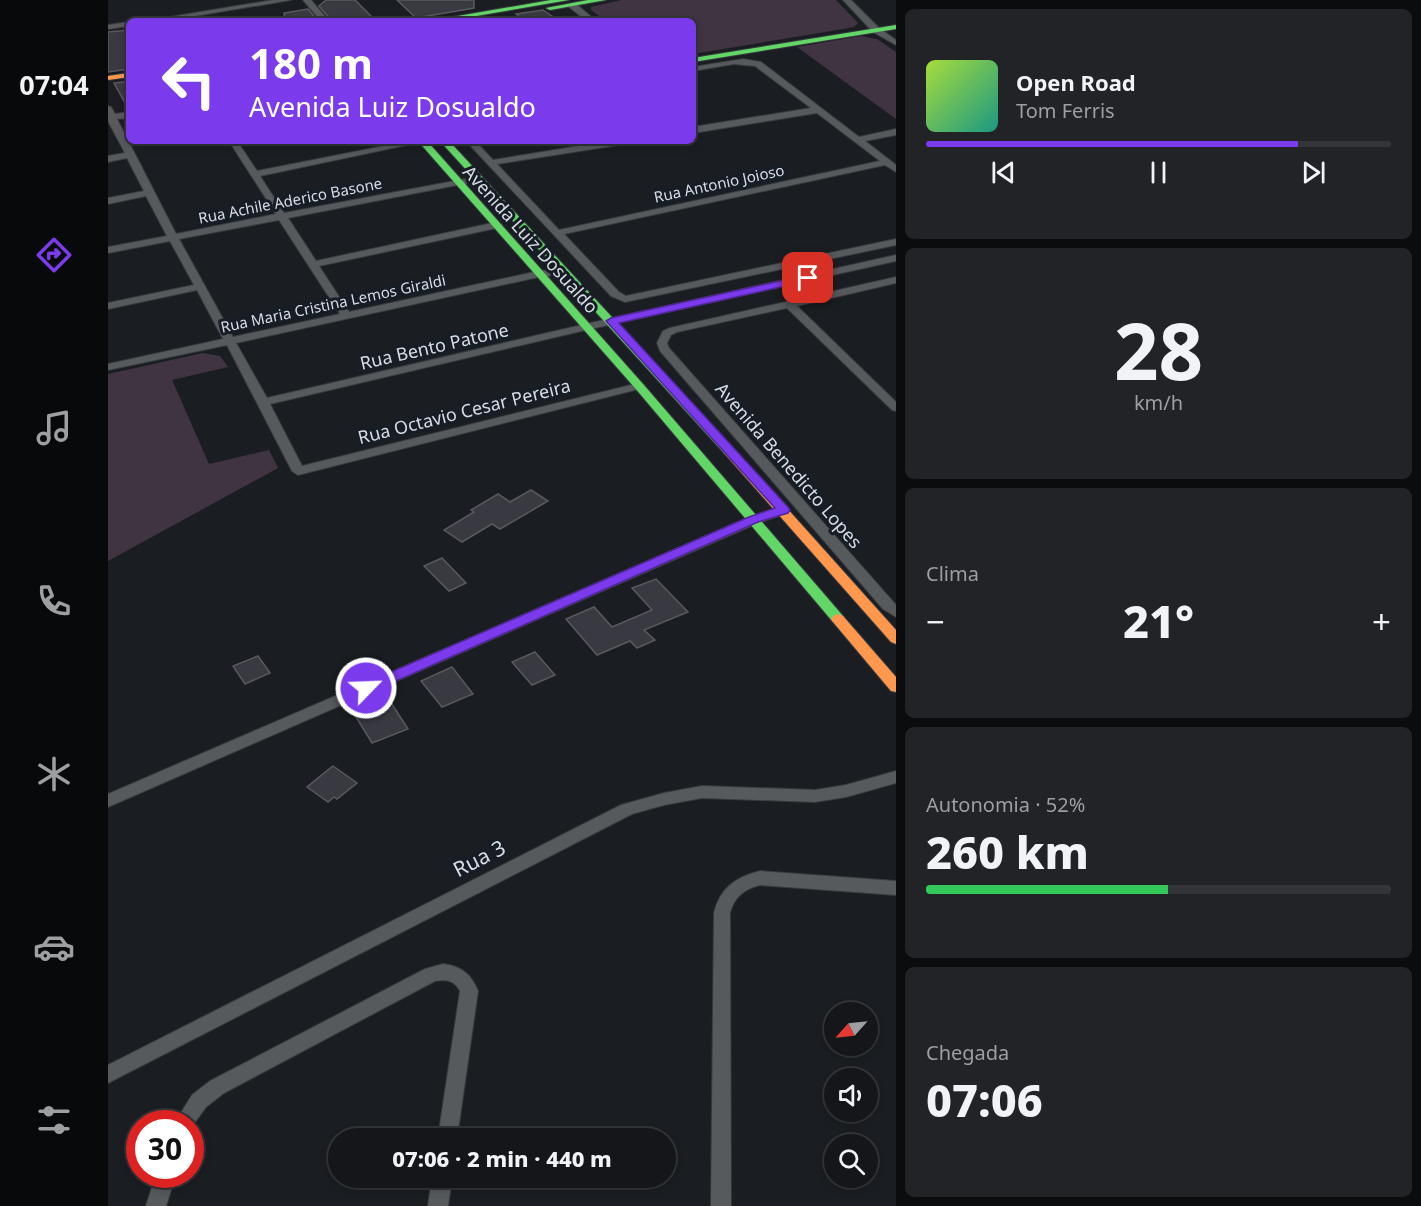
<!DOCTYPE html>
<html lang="pt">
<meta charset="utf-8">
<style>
:root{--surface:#14161a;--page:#212327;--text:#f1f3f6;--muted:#9d9fa2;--line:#333539;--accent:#7c3aed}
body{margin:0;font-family:"Noto Sans",sans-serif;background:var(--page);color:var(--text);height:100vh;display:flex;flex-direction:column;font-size:22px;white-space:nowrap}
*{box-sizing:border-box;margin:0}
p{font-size:20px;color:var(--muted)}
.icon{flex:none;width:33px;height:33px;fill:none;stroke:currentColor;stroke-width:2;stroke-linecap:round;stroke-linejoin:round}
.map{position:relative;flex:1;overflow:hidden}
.panel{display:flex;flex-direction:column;gap:9px;padding:9px;background:#0b0c0e;width:525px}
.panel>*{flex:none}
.banner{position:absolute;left:18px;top:18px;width:570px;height:126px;border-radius:9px;box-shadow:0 3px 9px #0003,0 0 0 2px var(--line);background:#7c3aed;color:#fff;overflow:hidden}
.needle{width:39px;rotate:243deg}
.fabs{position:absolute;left:716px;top:1002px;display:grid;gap:12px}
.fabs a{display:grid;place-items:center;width:54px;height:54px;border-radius:50%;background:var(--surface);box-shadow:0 3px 9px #0003,0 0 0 2px var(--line);font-size:30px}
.speed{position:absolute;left:18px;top:1110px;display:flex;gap:12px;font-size:30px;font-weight:700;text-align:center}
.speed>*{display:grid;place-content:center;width:78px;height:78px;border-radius:50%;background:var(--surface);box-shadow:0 3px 9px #0003,0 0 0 2px var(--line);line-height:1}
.speed .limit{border:9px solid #d22;background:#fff;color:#111}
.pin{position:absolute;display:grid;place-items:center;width:51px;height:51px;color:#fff;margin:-26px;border-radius:12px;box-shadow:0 3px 9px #0006}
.me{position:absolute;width:66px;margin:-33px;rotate:66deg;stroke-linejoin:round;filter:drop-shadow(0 0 4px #0008)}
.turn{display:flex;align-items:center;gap:21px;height:126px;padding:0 24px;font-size:27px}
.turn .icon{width:78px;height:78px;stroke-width:2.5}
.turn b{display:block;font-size:42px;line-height:51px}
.big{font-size:45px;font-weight:800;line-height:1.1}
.panel .card{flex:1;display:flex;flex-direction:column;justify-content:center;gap:9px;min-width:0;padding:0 21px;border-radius:9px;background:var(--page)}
.panel .dial{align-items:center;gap:0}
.dial b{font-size:78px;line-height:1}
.song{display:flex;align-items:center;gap:18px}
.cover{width:72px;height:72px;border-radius:9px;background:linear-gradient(135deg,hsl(80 70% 55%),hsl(170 70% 35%))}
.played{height:6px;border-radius:3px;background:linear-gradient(90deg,var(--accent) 80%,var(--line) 80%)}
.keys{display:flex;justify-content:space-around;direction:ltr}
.heat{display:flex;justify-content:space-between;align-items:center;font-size:33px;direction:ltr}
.charge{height:9px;border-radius:4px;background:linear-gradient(90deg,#34c759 52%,var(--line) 0)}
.trip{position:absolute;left:220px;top:1128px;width:348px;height:60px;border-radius:30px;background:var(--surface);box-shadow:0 3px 9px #0003,0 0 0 2px var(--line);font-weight:800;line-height:60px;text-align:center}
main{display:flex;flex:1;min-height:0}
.dock{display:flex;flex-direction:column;width:108px;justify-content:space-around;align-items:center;background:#08090a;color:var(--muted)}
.dock .icon{width:42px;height:42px}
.dock .active{color:var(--accent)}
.dock b{font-size:27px;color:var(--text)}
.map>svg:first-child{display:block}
.green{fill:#403442}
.building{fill:#383941;stroke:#58595d;stroke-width:1.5}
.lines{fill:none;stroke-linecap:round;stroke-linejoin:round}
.street-casing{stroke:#383b3e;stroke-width:2}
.fast-casing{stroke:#383b3e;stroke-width:2}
.slow-casing{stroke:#383b3e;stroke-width:2}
.street{fill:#565a5d;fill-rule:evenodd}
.fast{fill:#63d668;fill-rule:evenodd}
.slow{fill:#ff974d;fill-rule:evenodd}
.route{fill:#7c3aed;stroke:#51269a;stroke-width:1.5}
.labels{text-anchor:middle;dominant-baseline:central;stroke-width:6;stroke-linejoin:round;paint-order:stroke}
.far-street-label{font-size:15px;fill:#d9dde3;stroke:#171d26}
.street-label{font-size:18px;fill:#d9dde3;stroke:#171d26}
.near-street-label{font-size:21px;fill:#d9dde3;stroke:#171d26}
</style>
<main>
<nav class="dock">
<b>07:04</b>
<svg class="icon active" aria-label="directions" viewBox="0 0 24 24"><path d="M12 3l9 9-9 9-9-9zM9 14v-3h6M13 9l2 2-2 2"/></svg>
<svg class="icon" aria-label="music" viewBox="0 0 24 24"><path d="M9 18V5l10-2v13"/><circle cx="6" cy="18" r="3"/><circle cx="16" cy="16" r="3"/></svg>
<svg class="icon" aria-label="phone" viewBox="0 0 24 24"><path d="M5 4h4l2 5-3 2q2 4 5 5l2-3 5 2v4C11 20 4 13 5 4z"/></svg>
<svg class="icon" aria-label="climate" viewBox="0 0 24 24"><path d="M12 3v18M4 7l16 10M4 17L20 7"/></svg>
<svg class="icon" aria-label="car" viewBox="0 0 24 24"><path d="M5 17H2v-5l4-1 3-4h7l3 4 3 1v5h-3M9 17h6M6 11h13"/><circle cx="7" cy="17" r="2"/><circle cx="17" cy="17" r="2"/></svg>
<svg class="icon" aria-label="filters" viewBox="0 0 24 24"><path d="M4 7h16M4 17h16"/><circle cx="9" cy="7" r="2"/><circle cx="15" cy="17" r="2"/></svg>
</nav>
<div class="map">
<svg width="788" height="1206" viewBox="0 0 788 1206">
<rect width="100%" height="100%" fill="#1a1e22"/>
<g class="green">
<polygon points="513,0 728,0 750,23 746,27 735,29 585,54 585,21 498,21 483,10 483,7"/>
<polygon points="753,36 769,39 788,52 788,119 689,47"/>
<polygon points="95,353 112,356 120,367 64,380 101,464 161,450 170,468 0,561 0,374"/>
</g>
<g class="building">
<polygon points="218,0 247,0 268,21 238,21 235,18 223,20 211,6"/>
<polygon points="289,0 366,0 366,8 308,18"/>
<polygon points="200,9 210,21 177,21 176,13"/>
<polygon points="435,10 451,21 417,21 408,14"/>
<polygon points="21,30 21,69 0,72 0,32"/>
<polygon points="21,81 21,110 6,83"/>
<polygon points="423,490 440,501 392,529 384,524 354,542 336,530 366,512 363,510 390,494 402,502"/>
<polygon points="334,558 358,583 341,591 316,566"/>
<polygon points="548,579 580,612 536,630 547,640 529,648 522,641 489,655 458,619 486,607 504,627 544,610 524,588"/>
<polygon points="427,652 447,675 424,685 404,662"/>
<polygon points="150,656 162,673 137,684 125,666"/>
<polygon points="344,667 365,694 334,707 313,681"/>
<polygon points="280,698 300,729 264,743 245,712"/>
<polygon points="225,766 249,783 229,799 226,797 220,802 199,787"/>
</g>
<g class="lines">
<defs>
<g id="street">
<polygon points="165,0 183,0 57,21 38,21"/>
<polygon points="195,0 203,0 221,21 213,21"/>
<polygon points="735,0 743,0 771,28 788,40 788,45 765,32"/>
<polygon points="464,3 467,3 488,21 479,21 461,7 460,5"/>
<polygon points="21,22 21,26 0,29 0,25"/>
<polygon points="635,59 653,62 751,137 788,129 788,135 757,141 788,165 788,172 777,165 456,234 511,292 518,296 788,239 788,245 517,302 503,296 358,141 367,141 385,160 501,141 521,141 517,144 389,164 451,230 772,161 709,113 585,133 585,127 703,108 647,66 626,64 585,71 585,67"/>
<path d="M 0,106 L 3,107 L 7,114 L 21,112 L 21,118 L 9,119 L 68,234 L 168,214 L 121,141 L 129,141 L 149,171 L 301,141 L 318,141 L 152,176 L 176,213 L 373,176 L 375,178 L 370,181 L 180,218 L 208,261 L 389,222 L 394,225 L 389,228 L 211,266 L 241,312 L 431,271 L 456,268 L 461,271 L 456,274 L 431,277 L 128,343 L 159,398 L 478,324 L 788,255 L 788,261 L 478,330 L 162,404 L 194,466 L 531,383 L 537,386 L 535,388 L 190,475 L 184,471 L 119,345 L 0,370 L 0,364 L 115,339 L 89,290 L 0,309 L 0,303 L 86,285 L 62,241 L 0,253 L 0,247 L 59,236 L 38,196 L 0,204 L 0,198 L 36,191 L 19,158 L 0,162 L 0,156 L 17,153 L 0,121 ZM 171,220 L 232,314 L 125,337 L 71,239 Z"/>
<polygon points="788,277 788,283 689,306 788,402 788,411 784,410 679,308 569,332 563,335 559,343 561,348 788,605 788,617 775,609 552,351 549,343 555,331 562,328"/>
<polygon points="675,506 679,507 681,510 679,513 650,523 0,807 0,794 642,517"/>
<polygon points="788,771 788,783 738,797 707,802 594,798 556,805 524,814 0,1083 0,1065 513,805 556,793 594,786 707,790 738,785"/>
<path d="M 652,871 L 788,881 L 788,895 L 652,885 C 636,889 626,897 622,913 L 623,1206 L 603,1206 L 606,913 C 612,888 628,877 652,871 Z"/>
<path d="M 335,964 C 353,966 363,974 370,991 L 349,1138 L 330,1138 L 352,991 C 346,980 338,979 327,981 L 116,1093 L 98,1107 L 82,1129 L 82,1124 L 66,1124 L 84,1095 L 102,1081 L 317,969 Z"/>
<polygon points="48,1174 68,1174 58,1206 38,1206"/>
<polygon points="324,1178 344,1178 340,1206 320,1206"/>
</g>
<g id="fast">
<polygon points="443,0 461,0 339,21 321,21"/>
<polygon points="480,0 498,0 442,10 438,8"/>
<polygon points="788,25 788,29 585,62 585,58"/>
<polygon points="310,141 319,141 535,384 735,616 737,619 735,622 725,622 527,388"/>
<polygon points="332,141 341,141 625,448 627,451 625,454 617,454"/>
</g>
<g id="slow">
<polygon points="21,73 21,77 0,80 0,76"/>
<polygon points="621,447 625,448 788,630 788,644 783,642 617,454 615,451 617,448"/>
<polygon points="730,614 735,616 788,677 788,692 783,691 725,622 723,619 725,616"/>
</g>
</defs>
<use href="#street" class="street-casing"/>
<use href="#fast" class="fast-casing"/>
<use href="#slow" class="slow-casing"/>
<use href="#street" class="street"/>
<use href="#fast" class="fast"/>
<use href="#slow" class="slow"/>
</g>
<polygon class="route" points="700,275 704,276 704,280 511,323 680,507 682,510 680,513 650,522 263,692 253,692 251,688 253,685 641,517 667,508 498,321 503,318"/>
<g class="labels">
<g class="far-street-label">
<text transform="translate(611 183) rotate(-12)">Rua Antonio Joioso</text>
<text transform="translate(182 200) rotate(-11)">Rua Achile Aderico Basone</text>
<text transform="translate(225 303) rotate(-12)">Rua Maria Cristina Lemos Giraldi</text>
</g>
<g class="street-label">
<text transform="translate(423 239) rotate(48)">Avenida Luiz Dosualdo</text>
<text transform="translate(326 346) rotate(-13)">Rua Bento Patone</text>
<text transform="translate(356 411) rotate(-14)">Rua Octavio Cesar Pereira</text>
<text transform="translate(681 465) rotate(49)">Avenida Benedicto Lopes</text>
</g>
<g class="near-street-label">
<text transform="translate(371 858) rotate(-27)">Rua 3</text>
</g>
</g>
</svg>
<div class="fabs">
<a><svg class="needle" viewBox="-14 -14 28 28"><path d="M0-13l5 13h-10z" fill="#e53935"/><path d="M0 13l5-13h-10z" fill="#9d9fa2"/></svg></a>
<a><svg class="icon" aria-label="sound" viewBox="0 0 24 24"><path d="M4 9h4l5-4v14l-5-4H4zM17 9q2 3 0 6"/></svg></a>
<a><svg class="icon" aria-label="search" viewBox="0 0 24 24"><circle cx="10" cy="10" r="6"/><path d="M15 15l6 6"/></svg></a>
</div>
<div class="speed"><div class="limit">30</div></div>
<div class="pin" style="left:700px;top:278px;background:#d93025"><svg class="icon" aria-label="arrive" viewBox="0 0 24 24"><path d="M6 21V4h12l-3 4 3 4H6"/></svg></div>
<svg class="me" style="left:258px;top:688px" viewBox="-20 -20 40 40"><circle r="17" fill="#7c3aed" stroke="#fff" stroke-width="3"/><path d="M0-11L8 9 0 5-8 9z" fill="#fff"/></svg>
<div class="trip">07:06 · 2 min · 440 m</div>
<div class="banner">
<div class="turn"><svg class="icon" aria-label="left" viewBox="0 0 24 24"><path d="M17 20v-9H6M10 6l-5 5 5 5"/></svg><div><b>180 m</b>Avenida Luiz Dosualdo</div></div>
</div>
</div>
<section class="panel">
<div class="card">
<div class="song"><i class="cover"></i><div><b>Open Road</b><p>Tom Ferris</p></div></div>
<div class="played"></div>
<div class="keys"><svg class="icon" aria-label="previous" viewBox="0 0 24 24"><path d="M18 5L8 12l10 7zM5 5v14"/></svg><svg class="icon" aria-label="pause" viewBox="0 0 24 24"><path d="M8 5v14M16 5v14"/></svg><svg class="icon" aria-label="next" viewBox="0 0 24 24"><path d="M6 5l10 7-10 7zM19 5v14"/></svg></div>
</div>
<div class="card dial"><b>28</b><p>km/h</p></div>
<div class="card"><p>Clima</p>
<div class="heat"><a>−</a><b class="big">21°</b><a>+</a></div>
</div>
<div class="card"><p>Autonomia · 52%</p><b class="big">260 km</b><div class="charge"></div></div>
<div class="card"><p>Chegada</p><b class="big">07:06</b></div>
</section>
</main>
